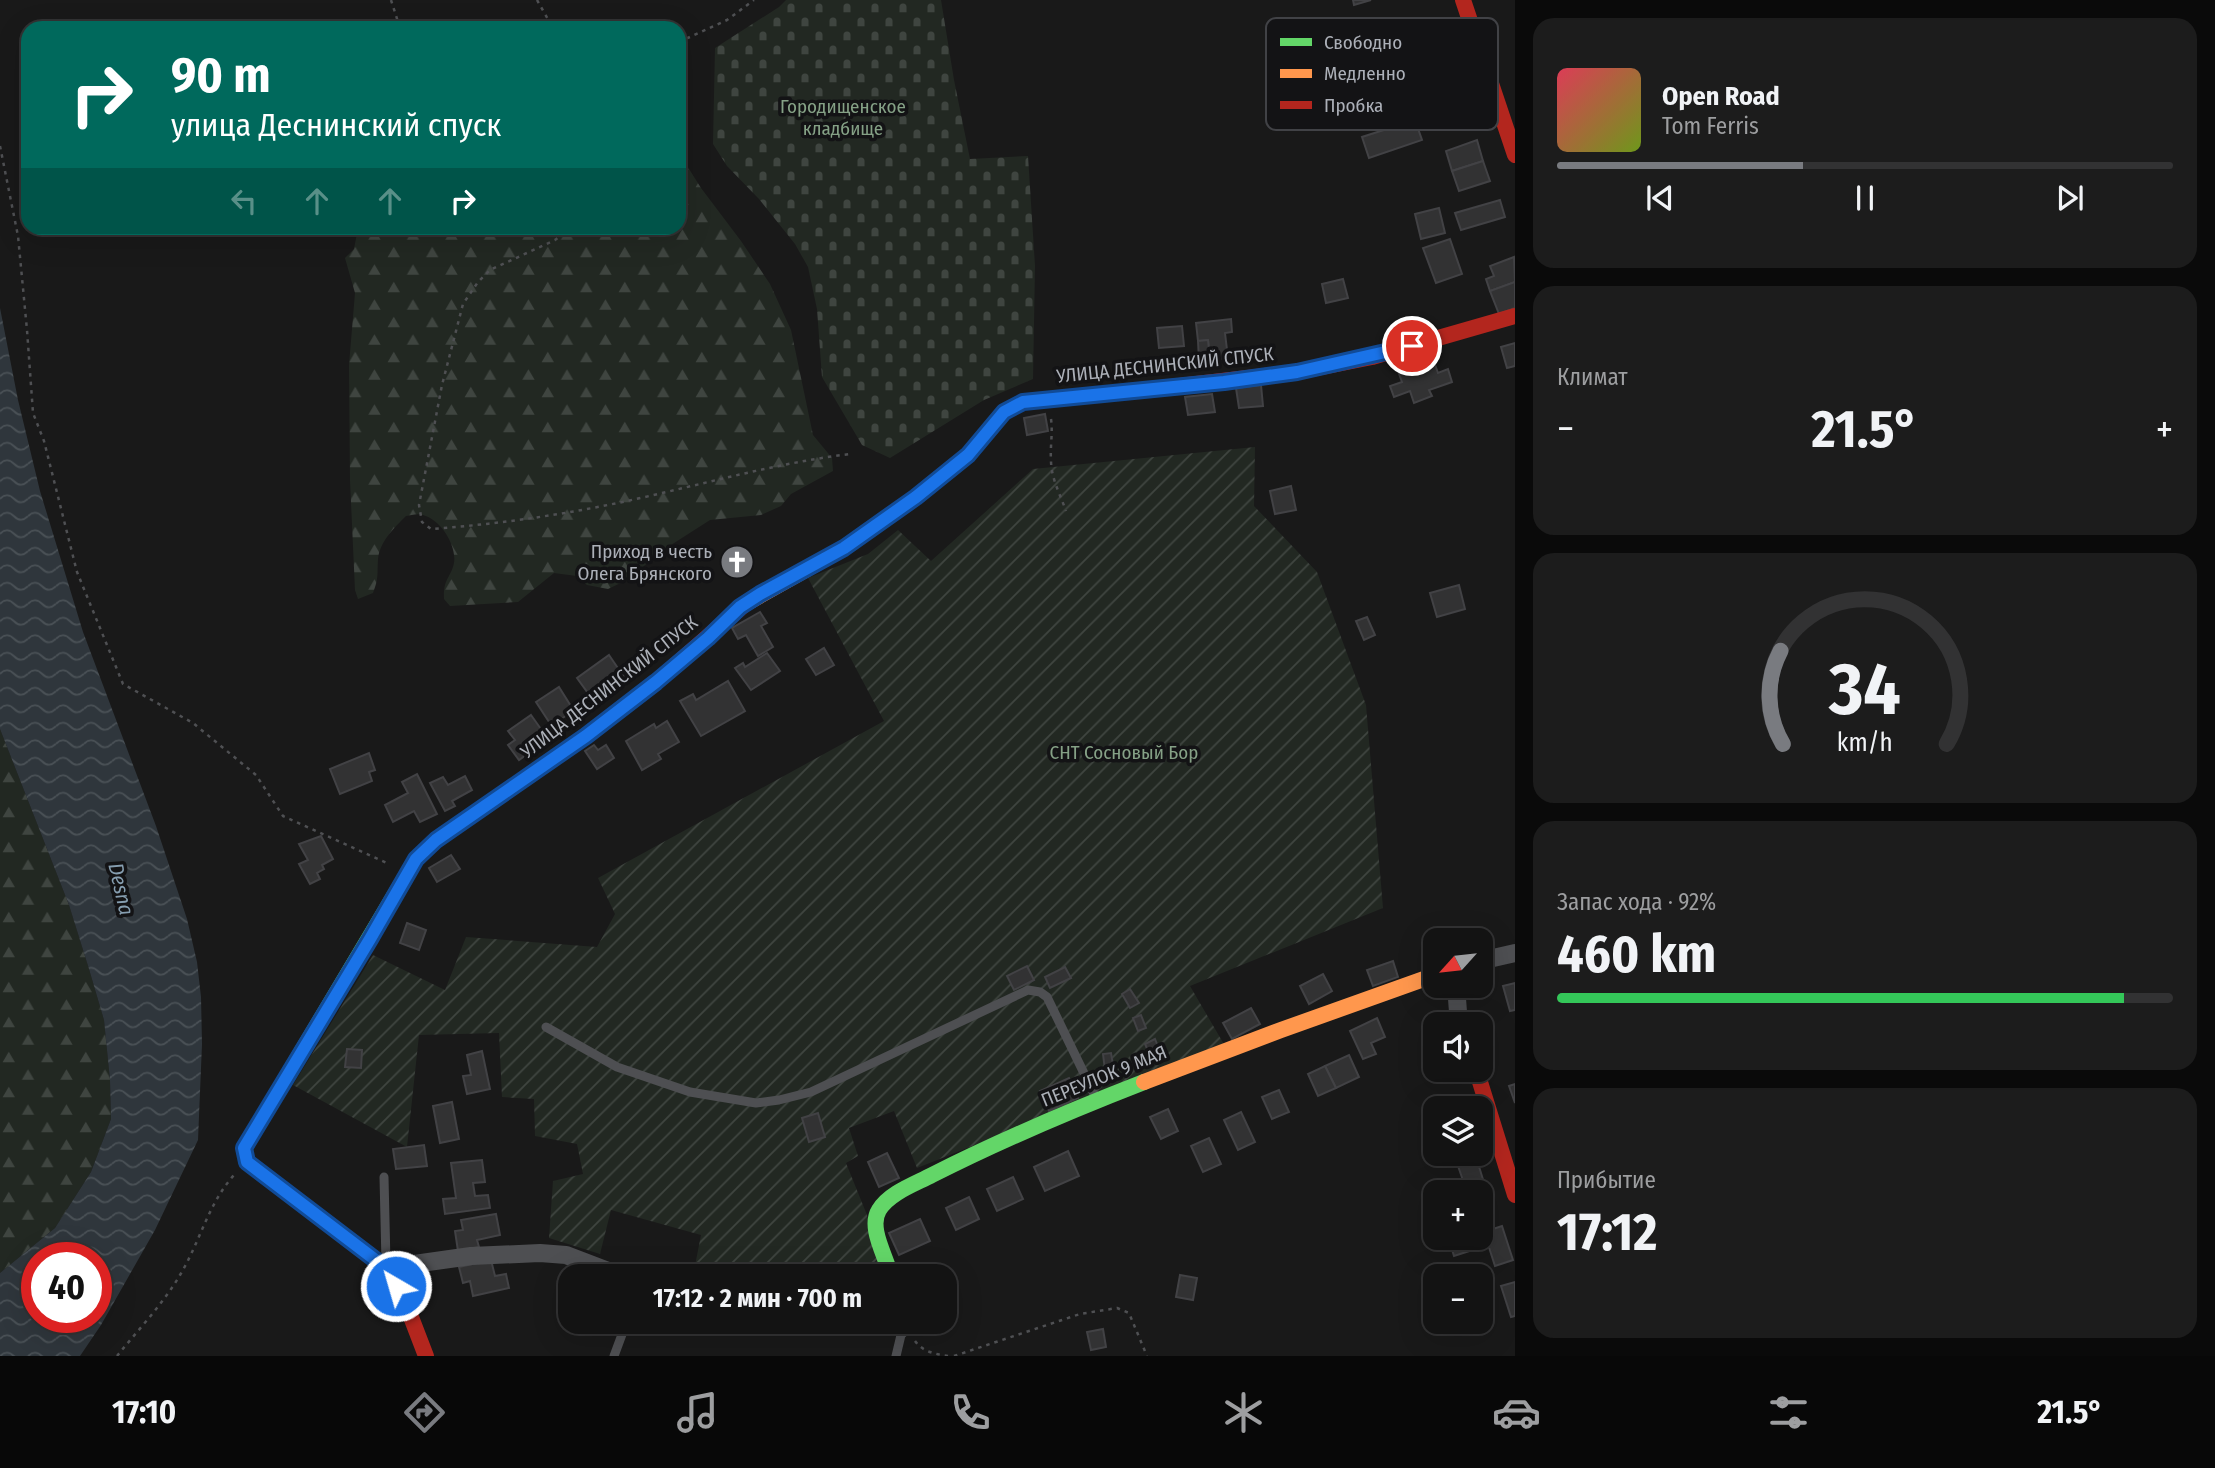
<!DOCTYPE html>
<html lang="ru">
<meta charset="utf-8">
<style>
:root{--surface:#131313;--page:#1c1c1c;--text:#f1f3f6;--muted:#9d9ea0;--line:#323233;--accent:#797b80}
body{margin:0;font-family:"Fira Sans Condensed",sans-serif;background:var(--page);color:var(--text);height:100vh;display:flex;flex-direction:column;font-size:26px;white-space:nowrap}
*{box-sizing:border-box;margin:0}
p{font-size:23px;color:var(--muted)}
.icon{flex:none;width:38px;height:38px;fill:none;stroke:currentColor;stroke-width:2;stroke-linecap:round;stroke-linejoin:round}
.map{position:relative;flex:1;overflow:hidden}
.details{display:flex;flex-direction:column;gap:18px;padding:18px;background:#0a0a0a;width:700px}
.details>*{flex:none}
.banner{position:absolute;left:21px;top:21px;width:665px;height:214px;border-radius:21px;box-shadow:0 7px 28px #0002,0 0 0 2px var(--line);background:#00695c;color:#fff;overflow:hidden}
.needle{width:46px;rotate:243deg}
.tools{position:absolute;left:1423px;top:928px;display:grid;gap:14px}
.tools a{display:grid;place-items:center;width:70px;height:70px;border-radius:14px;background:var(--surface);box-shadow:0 7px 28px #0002,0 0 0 2px var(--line);font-size:35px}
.speed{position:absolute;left:21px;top:1242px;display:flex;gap:14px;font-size:35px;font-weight:700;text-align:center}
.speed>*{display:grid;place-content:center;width:91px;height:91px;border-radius:50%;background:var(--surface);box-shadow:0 7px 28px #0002,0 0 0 2px var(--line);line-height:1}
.speed .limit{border:10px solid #d22;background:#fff;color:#111}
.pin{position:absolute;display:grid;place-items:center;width:60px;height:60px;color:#fff;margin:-30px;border:4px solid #fff;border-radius:50%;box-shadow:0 2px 7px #0007}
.me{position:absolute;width:77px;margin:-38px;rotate:322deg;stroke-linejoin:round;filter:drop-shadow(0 0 5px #0008)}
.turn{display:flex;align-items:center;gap:24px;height:147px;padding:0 35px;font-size:32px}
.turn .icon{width:91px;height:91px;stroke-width:2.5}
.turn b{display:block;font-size:49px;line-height:60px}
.lanes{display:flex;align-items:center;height:66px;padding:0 35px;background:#0003;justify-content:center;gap:35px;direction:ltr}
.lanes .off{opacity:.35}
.big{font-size:52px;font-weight:700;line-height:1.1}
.details .tile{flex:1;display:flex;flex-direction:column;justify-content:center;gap:10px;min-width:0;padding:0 24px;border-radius:21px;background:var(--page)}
.details .dial{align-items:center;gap:0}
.dial svg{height:182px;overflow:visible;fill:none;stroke:var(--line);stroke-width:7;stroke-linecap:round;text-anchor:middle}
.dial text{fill:var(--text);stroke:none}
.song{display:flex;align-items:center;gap:21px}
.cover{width:84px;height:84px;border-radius:10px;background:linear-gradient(135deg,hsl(350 70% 55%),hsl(80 70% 35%))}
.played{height:7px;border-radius:4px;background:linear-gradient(90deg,var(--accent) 40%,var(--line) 40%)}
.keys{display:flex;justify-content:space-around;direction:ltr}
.heat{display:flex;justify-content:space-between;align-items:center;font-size:38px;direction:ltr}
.charge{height:10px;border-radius:5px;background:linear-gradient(90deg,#34c759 92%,var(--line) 0)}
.trip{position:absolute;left:558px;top:1264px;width:399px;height:70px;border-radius:21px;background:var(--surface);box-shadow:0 7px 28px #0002,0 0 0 2px var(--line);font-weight:700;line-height:70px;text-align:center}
.tab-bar{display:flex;height:112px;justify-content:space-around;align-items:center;background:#080808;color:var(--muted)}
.tab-bar .icon{width:49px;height:49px}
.tab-bar .selected{color:var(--accent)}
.tab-bar b{font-size:32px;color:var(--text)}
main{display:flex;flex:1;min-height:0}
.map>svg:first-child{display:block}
.forest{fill:url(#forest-firs)}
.cemetery{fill:url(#cemetery-stones)}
.garden{fill:url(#garden-furrows)}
.water{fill:url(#water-waves);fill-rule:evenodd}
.building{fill:#323233;stroke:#424245;stroke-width:2}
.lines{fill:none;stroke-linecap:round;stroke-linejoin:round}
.path{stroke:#4f5053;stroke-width:2.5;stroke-dasharray:3.5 5;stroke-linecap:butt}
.lane{stroke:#4e4f52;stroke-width:9}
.street{stroke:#4e4f52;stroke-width:18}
.fast{stroke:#63d668;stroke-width:16}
.slow{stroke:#ff974d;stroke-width:16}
.jam{stroke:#b3261e;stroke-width:16}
.route-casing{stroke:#114b97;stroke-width:18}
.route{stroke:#1a73e8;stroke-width:12}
.labels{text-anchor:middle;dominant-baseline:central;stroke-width:7;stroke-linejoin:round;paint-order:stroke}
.park-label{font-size:19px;fill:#85a186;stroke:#131315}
.street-label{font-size:19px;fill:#acb0b8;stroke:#131315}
.poi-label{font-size:19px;fill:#acb0b8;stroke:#131315;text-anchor:end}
.water-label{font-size:21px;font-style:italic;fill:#869eb0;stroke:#131315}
.key{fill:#131315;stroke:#414246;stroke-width:2}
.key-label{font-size:19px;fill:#acb0b8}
</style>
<main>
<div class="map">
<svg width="1515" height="1356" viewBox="0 0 1515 1356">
<defs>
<pattern id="forest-firs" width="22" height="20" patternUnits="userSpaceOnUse" patternTransform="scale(1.75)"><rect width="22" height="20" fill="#222822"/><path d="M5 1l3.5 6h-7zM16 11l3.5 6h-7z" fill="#3f4540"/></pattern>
<pattern id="cemetery-stones" width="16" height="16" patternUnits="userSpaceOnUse" patternTransform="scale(1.75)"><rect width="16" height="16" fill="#222822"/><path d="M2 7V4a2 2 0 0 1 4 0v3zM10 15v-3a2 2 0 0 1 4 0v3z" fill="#3f4540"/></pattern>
<pattern id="garden-furrows" width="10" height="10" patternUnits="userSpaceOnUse" patternTransform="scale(1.75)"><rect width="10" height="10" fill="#222822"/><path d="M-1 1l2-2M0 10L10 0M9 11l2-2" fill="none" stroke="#3f4540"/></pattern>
<pattern id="water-waves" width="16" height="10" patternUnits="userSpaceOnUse" patternTransform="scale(1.75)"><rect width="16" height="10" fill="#2f363c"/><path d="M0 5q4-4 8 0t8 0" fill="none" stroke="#4a5156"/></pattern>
</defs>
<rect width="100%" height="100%" fill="#191919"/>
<g class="forest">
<path d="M 679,153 L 701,188 L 741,241 L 770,284 L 791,330 L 813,435 L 832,458 L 833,471 L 791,494 L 781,506 L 761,515 L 710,520 L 660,552 L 629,579 L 608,589 L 587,585 L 577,576 L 554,573 L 518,602 L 450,606 L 444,599 C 443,578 451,578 454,563 C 457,545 440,519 423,515 C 418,513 411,515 406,516 C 394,528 380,541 378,559 C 377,574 379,578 373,593 L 358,599 L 355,590 L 350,480 L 349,365 L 355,293 L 345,258 L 354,249 L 358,228 L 679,228 Z"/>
<polygon points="0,729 69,905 89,969 104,1020 110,1080 111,1119 91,1172 55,1228 0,1273"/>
</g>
<polygon class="cemetery" points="786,0 941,0 954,80 970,159 1028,156 1035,266 1033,379 984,400 890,458 862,445 822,377 817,309 808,267 795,244 759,199 727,166 713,144 715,48 779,7"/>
<polygon class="garden" points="1255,447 1254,506 1317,572 1366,705 1383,908 1190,986 1225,1046 917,1168 894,1111 849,1128 858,1156 846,1163 867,1215 879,1263 859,1276 693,1276 701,1235 611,1210 600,1254 549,1238 553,1181 583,1174 577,1144 535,1136 534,1099 502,1097 499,1033 419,1035 407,1147 293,1085 373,955 445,990 466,937 597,947 615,914 598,878 884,721 808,578 868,554 898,530 931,561 1033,469"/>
<path class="water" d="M 0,308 L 18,400 L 40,491 L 83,632 L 156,826 L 187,919 L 197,962 L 201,997 L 202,1044 L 198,1140 L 155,1230 L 101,1325 L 80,1356 L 0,1356 L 0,1273 L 55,1228 L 91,1172 L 111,1119 L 110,1080 L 104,1020 L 89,969 L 69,905 L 0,729 ZM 37,1258 L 96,1258 L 96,1318 L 37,1318 Z"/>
<g class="building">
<polygon points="1353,0 1371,0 1354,5"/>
<polygon points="1415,120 1422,140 1369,158 1362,137"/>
<polygon points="1477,140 1483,161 1452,171 1446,151"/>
<polygon points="1483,161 1490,181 1459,191 1452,171"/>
<polygon points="1500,200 1505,217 1461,230 1455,213"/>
<polygon points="1439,208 1445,233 1421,239 1415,214"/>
<polygon points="1450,239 1462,274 1436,283 1423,248"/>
<polygon points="1514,257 1515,282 1490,291 1486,279 1494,276 1490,266"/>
<polygon points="1343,279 1348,298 1326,303 1322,284"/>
<polygon points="1515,282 1515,308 1499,314 1490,291"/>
<polygon points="1231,319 1232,332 1225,333 1228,358 1210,360 1208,340 1198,341 1196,323"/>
<polygon points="1182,326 1184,346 1159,348 1157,328"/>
<polygon points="1208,340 1210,360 1199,361 1198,341"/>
<polygon points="1515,343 1515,366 1507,368 1501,347"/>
<polygon points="1432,356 1438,373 1448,369 1452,382 1429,390 1432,396 1414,403 1410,391 1394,397 1390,386 1402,382 1397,368"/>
<polygon points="1261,385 1263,406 1239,408 1236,388"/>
<polygon points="1212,394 1215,412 1188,415 1185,397"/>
<polygon points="1045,414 1048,431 1027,435 1024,418"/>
<polygon points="1291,486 1296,510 1275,514 1270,491"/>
<polygon points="729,548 736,549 748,570 738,575 726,554"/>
<polygon points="1459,585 1465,609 1437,617 1430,593"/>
<polygon points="760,612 767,623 761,626 773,647 758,656 746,635 738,639 732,628"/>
<polygon points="1367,617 1375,635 1364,640 1356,621"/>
<polygon points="824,648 834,665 816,675 806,659"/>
<polygon points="767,653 780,671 751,690 735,668 743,663 745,667"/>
<polygon points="609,655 624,677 593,700 577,678"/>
<polygon points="728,681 745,711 701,736 680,701 693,694 696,700"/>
<polygon points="559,687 574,711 551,725 536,702"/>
<polygon points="531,715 548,739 519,760 508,745 515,740 508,731"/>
<polygon points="667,721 679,742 658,754 661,759 642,770 626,741 654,724 656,728"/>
<polygon points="594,745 598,750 606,745 614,758 597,769 585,751"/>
<polygon points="369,753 375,770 369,772 372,781 340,794 330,769"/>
<polygon points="417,774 437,814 420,822 414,811 393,822 385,805 408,793 402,782"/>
<polygon points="465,776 472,790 452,801 455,806 445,811 430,783 443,777 448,785"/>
<polygon points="321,836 333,859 322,865 324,869 317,873 320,879 310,884 299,864 308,860 299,844"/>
<polygon points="451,855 460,869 437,882 429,868"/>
<polygon points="407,923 426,930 419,950 400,943"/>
<polygon points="1393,961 1398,977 1373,986 1367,970"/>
<polygon points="1027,966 1034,980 1014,990 1007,976"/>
<polygon points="1065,967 1071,978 1050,988 1045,977"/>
<polygon points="1323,974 1332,991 1309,1004 1300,986"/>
<polygon points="1515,983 1515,1010 1510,1011 1503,986"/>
<polygon points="1130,989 1139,1003 1130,1008 1122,994"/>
<polygon points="1251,1008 1260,1024 1232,1039 1223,1023"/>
<polygon points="1141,1015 1146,1028 1138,1031 1133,1018"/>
<polygon points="1377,1018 1385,1037 1371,1043 1376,1054 1363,1059 1350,1031"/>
<polygon points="1155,1039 1161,1054 1151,1058 1145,1044"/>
<polygon points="347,1049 362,1050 361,1068 345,1067"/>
<polygon points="482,1051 490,1089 467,1094 463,1076 471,1075 467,1055"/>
<polygon points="1111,1053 1115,1077 1106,1078 1103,1054"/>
<polygon points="1349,1055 1359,1077 1336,1088 1325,1066"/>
<polygon points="1325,1066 1336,1088 1318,1096 1308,1074"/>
<polygon points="1069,1078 1078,1098 1049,1111 1040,1091"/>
<polygon points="1515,1084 1515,1103 1509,1086"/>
<polygon points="1279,1090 1289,1112 1272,1119 1262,1097"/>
<polygon points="452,1102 459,1139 440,1143 433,1106"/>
<polygon points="1168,1109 1178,1131 1161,1139 1150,1117"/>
<polygon points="1241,1112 1255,1142 1238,1150 1224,1120"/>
<polygon points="818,1113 825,1137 809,1142 802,1118"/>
<polygon points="1209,1138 1221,1164 1203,1172 1191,1146"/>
<polygon points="424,1145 427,1166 396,1169 393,1149"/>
<polygon points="1068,1151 1079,1176 1045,1191 1034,1167"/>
<polygon points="887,1153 899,1178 879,1187 868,1162"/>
<polygon points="482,1160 485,1182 473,1183 475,1196 488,1195 490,1208 445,1214 443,1199 456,1198 451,1163"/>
<polygon points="1477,1160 1489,1199 1480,1202 1480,1192 1467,1192 1458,1166"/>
<polygon points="1013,1177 1023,1199 997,1211 987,1189"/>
<polygon points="969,1197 979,1219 956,1230 946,1208"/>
<polygon points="496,1214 500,1235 477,1240 479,1247 458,1251 455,1231 463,1230 461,1220"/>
<polygon points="920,1219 930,1241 899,1255 889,1233"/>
<polygon points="1502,1226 1513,1260 1495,1266 1484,1232"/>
<polygon points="1484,1232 1488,1245 1454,1256 1450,1243 1467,1237 1480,1237 1480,1233"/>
<polygon points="491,1260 495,1276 506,1274 509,1288 473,1296 470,1281 463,1283 459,1267"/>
<polygon points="659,1268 685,1275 685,1276 657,1276"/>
<polygon points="1180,1275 1197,1278 1193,1300 1176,1297"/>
<polygon points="1515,1282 1515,1316 1511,1317 1501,1286"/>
<polygon points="858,1321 894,1321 860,1330"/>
<polygon points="1103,1329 1106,1347 1091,1350 1087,1332"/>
</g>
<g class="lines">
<g class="path">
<polyline points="391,0 400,28"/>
<polyline points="537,0 553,28"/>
<polyline points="679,42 727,20 754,0"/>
<polyline points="0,146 18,236 27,330 33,413 44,441 77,572 123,684 193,723 256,775 283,816 389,864"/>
<path d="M 571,228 L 555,240 L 490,270 L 478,282 L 463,304 L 442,385 L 419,505 L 422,522 L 431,529 C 500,524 569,514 636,499 C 708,483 777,463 850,454"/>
<path d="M 1051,419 C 1053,433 1050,446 1051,460 C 1051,478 1060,494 1066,511"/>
<path d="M 915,1341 C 923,1352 935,1354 948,1356"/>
<path d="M 117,1356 C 138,1330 163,1304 180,1275 C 200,1242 208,1204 234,1175"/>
<polyline points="954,1356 1080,1314 1117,1308 1129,1313 1147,1356"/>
</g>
<g class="lane">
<polyline points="546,1027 617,1067 690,1092 756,1103 779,1100 811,1092 1028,990 1040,992 1047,997 1096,1098"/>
<polyline points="384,1177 386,1263"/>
<polyline points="614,1356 627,1321"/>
<polyline points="896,1356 901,1335 907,1329 904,1321"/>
</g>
<g class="street">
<polyline points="1480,961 1515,953"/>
<polyline points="1456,985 1458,1012 1462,1024"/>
<polyline points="386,1268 471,1256 540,1253 566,1255 621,1276"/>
</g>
<g class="fast">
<polyline points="252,1135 416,859 436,840 510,789"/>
<path d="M 866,1276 L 888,1267 C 883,1251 869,1226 879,1210 C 889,1193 915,1184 932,1175 C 1001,1140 1072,1110 1144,1082"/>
</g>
<g class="slow">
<polyline points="745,604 844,548 916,497 968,455 1004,412 1023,402 1162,388"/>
<polyline points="1144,1082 1281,1030 1435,975"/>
</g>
<g class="jam">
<polyline points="1463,0 1515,155"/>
<polyline points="1162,388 1297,372 1372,357 1515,316"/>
<polyline points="510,789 586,736 656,682 745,604"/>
<polyline points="1476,1069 1515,1195"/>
<polyline points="252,1135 244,1148 247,1162 386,1268 406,1304 426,1356"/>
</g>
</g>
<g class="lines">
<defs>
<polyline id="route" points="396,1286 386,1268 247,1162 244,1148 370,939 416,859 436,840 586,736 656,682 708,638 740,607 760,594 844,548 916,497 968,455 1004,412 1023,402 1224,382 1297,372 1412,346"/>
</defs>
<use href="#route" class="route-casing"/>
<use href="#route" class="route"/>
</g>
<defs>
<symbol id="church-disc" viewBox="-11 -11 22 22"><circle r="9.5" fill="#797b80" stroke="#131315"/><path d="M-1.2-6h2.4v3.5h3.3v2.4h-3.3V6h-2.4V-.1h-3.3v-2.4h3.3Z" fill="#fff"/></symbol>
</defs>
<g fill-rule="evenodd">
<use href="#church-disc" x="718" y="543" width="38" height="38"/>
</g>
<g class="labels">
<g class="park-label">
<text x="843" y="106">Городищенское<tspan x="843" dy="22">кладбище</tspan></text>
<text x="1124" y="752">СНТ Сосновый Бор</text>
</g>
<g class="street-label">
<text transform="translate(1165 365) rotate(-6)">УЛИЦА ДЕСНИНСКИЙ СПУСК</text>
<text transform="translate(609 687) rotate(-38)">УЛИЦА ДЕСНИНСКИЙ СПУСК</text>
<text transform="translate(1104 1076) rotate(-22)">ПЕРЕУЛОК 9 МАЯ</text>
</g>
<g class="poi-label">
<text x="712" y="551">Приход в честь<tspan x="712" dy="22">Олега Брянского</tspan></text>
</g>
<g class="water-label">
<text transform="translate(121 889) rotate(77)">Desna</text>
</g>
</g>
<rect x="1266" y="18" width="232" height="112" rx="10" class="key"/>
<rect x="1280" y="38" width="32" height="8" fill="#63d668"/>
<rect x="1280" y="69" width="32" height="9" fill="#ff974d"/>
<rect x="1280" y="101" width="32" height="8" fill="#b3261e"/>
<g class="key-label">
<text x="1324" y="49">Свободно</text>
<text x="1324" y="80">Медленно</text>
<text x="1324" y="112">Пробка</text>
</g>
</svg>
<div class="tools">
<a><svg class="needle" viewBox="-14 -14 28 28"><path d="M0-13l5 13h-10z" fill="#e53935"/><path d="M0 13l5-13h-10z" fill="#9d9ea0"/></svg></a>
<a><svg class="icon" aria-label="sound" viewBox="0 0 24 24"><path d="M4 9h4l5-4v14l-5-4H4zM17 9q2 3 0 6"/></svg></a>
<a><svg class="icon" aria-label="layers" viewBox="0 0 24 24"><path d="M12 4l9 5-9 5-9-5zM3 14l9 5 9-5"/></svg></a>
<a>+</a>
<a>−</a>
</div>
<div class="speed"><div class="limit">40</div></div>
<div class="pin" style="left:1412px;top:346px;background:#d93025"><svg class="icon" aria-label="arrive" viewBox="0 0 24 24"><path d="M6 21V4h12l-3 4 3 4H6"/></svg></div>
<svg class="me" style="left:396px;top:1286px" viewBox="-20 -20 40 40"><circle r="17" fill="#1a73e8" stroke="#fff" stroke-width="3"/><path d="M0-11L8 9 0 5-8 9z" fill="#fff"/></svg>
<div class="trip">17:12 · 2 мин · 700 m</div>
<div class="banner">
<div class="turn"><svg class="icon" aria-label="right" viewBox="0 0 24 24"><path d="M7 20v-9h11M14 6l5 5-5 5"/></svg><div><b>90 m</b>улица Деснинский спуск</div></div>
<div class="lanes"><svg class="icon off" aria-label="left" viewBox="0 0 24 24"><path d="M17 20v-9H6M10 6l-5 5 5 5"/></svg><svg class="icon off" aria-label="ahead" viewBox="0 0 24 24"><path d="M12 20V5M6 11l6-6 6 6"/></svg><svg class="icon off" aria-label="ahead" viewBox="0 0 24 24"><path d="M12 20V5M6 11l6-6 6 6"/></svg><svg class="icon" aria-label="right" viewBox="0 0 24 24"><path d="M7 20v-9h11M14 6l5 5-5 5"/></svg></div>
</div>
</div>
<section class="details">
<div class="tile">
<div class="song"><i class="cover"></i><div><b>Open Road</b><p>Tom Ferris</p></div></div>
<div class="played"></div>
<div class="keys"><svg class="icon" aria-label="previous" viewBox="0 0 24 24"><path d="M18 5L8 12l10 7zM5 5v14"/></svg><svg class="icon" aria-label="pause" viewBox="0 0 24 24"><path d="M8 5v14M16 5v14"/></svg><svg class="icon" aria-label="next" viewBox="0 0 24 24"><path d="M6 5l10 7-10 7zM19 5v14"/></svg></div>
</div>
<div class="tile"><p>Климат</p>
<div class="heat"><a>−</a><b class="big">21.5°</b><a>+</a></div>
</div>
<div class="tile dial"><svg viewBox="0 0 100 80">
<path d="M14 69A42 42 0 1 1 86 69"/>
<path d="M14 69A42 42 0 0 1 13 28" stroke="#797b80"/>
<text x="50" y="56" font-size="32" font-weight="700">34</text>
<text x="50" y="72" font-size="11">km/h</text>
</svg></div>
<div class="tile"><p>Запас хода · 92%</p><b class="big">460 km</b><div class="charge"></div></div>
<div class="tile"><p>Прибытие</p><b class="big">17:12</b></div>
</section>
</main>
<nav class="tab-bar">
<b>17:10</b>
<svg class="icon selected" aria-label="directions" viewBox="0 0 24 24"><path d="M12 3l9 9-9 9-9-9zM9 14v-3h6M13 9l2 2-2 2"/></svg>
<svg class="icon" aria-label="music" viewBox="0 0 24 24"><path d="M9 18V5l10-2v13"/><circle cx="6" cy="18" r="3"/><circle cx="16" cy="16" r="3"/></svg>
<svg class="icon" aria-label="phone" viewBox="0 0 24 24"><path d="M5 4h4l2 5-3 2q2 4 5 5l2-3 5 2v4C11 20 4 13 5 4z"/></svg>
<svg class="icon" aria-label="climate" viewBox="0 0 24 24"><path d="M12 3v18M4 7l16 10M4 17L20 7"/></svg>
<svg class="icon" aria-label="car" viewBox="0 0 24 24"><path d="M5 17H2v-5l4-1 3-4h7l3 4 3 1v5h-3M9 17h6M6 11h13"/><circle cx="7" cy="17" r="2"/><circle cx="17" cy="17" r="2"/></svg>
<svg class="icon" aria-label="filters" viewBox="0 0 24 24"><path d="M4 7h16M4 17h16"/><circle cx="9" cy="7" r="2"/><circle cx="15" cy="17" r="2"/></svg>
<b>21.5°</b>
</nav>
